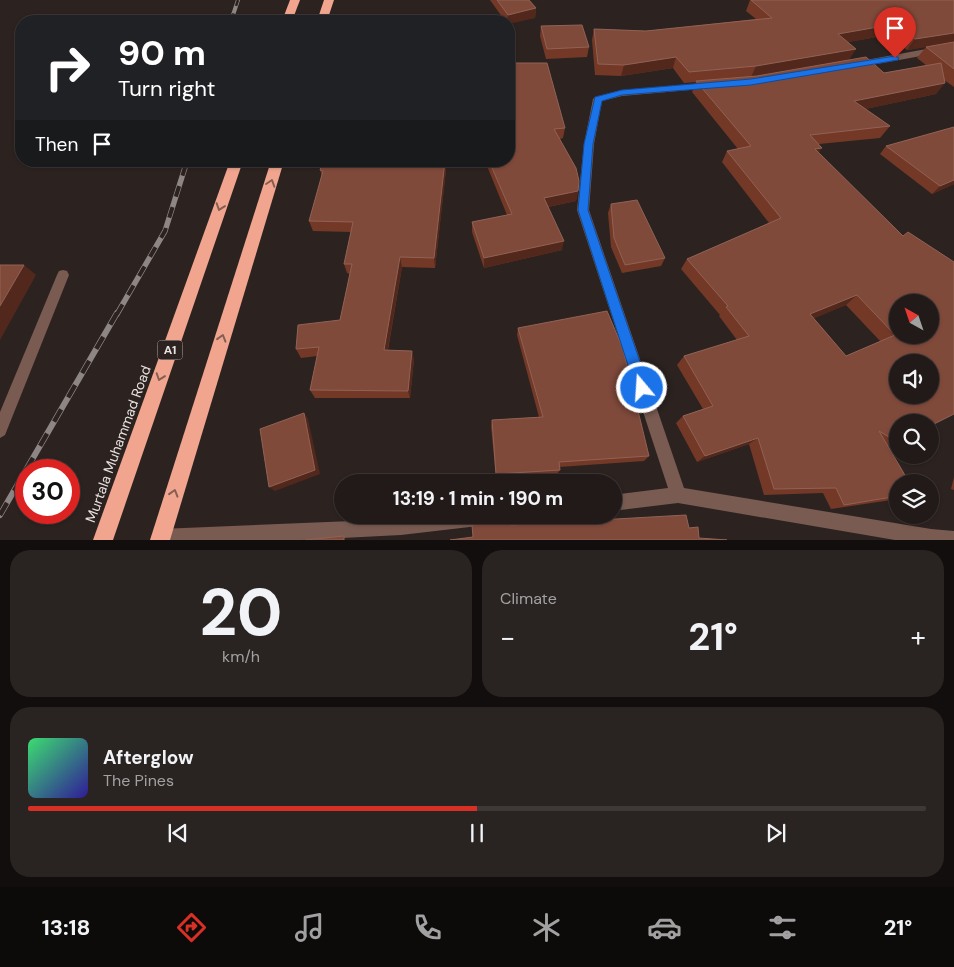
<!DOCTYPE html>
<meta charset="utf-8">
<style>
:root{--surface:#211a18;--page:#292321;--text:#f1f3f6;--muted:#a2a1a2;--line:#3e3837;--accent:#d93025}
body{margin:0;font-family:"DM Sans",sans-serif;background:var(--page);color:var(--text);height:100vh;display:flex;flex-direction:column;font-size:19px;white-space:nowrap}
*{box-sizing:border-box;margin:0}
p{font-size:16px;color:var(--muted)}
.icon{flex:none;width:28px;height:28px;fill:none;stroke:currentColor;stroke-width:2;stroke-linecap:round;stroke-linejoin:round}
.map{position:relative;height:540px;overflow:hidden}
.drawer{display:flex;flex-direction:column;gap:10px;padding:10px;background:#120e0d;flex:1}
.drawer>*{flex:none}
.guide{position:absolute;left:15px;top:15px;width:500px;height:152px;border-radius:20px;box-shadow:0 1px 4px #0004,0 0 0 1px var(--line);background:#202124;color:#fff;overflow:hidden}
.needle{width:32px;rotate:320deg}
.fabs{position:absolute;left:889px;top:294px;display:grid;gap:10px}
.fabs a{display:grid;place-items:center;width:50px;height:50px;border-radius:50%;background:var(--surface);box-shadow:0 1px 4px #0004,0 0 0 1px var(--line);font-size:25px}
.speed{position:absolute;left:15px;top:459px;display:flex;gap:10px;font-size:25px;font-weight:700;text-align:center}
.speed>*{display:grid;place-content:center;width:65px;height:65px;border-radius:50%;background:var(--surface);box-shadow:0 1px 4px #0004,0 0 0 1px var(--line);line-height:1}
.speed .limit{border:8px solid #d22;background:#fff;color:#111}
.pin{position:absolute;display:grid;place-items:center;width:42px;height:42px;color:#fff;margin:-51px -21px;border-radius:50% 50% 50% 0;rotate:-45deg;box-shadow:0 0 5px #0007}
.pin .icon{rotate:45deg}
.me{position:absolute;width:55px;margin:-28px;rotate:342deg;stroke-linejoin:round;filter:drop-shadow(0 0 4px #0008)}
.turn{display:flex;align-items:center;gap:18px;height:105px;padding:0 20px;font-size:22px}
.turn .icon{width:65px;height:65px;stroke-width:2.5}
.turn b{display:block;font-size:35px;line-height:42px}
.then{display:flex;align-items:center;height:48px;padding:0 20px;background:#0003;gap:10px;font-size:19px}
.big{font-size:38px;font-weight:700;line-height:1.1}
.drawer .tile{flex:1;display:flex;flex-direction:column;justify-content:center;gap:8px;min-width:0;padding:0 18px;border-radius:20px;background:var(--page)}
.drawer .dial{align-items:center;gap:0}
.dial b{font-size:65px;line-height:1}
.song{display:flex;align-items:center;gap:15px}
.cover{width:60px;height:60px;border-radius:8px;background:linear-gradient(135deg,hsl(140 70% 55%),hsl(250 70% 35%))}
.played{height:5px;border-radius:2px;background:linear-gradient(90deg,var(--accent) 50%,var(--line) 50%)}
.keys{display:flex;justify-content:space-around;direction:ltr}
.heat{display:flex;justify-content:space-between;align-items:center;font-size:28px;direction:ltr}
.drawer .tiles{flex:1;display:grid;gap:10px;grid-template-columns:1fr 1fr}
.tile:last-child{grid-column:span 2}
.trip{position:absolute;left:334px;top:474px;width:288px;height:50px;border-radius:25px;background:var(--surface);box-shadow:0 1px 4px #0004,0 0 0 1px var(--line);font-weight:700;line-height:50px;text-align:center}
.menu{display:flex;height:80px;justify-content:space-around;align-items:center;background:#0d0a0a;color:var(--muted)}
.menu .icon{width:35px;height:35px}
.menu .selected{color:var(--accent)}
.menu b{font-size:22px;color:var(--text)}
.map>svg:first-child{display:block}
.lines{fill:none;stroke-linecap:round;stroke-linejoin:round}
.minor{fill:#7a5b52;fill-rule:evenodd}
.highway{fill:#f1a58f;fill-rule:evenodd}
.rail-far2-casing{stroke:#8d8684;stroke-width:4}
.rail-far1-casing{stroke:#8d8684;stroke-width:5.5}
.rail-casing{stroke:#8d8684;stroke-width:6}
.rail-far2{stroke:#2c2320;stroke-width:2.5;stroke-dasharray:8;stroke-linecap:butt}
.rail-far1{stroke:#2c2320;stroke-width:4;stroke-dasharray:11;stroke-linecap:butt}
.rail{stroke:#2c2320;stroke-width:4.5;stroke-dasharray:14;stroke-linecap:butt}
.wall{fill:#743827;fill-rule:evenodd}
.shaded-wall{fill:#52281c}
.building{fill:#804a3b;stroke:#906255;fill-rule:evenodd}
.oneway{stroke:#855e52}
.route{fill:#1a73e8;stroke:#114b97}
.labels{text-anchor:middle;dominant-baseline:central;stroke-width:5;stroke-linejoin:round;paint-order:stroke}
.shield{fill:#2c2320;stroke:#b0a9a6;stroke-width:1}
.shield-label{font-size:12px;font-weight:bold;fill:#e8e2e0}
.street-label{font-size:14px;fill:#e8e2e0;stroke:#2c2320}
</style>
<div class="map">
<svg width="954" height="540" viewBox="0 0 954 540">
<rect width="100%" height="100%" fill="#2c2320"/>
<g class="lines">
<g class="minor">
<polygon points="954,44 954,50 855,68 850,65 855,62"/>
<polygon points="709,83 714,86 712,88 622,96 602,101 594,144 589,210 684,488 931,529 954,531 954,540 895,540 678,503 612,511 612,495 668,488 577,210 584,144 593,99 595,97 622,90"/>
<polygon points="63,270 67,271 69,275 5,435 0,438 0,412 57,275 59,271"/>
<polygon points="432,515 512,515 510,521 504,523 401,535 302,540 153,540 152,537 154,531 160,529 401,519"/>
</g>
<g class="highway">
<polygon points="290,0 300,0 292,21 282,21"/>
<polygon points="324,0 334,0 327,21 317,21"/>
<polygon points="230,161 243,161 113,540 93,540"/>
<polygon points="271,161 284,161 170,540 150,540"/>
</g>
<defs>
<polyline id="rail-far2" points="231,21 238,0"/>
<polyline id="rail-far1" points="117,314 165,231 187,161"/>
<g id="rail">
<polyline points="26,470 117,313"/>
<polyline points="0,515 26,470"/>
</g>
</defs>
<use href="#rail-far2" class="rail-far2-casing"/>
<use href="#rail-far1" class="rail-far1-casing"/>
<use href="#rail" class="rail-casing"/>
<use href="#rail-far2" class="rail-far2"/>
<use href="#rail-far1" class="rail-far1"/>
<use href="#rail" class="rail"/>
</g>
<g class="wall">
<polygon points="490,0 529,0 536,8 535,18 505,21"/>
<path d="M 750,0 L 954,0 L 954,87 L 944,80 L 936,94 L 865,109 L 890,126 L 880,138 L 819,144 L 818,153 L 903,236 L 898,442 L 888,446 L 898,482 L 898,499 L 831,509 L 823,493 L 764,495 L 749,444 L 697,462 L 676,423 L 683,416 L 703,409 L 677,365 L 684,356 L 737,340 L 719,316 L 720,315 L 681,269 L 687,259 L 769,223 L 722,162 L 727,151 L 738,149 L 692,92 L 696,82 L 684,83 L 673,68 L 621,76 L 595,75 L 592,40 L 594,29 L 646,31 L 756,19 L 746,11 ZM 888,35 L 907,50 L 930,46 L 926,47 L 917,58 L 926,65 L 884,73 L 849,60 L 848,42 ZM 846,305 L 881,342 L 846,356 L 813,318 Z"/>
<polygon points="541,26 589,47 587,57 546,59 540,36"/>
<polygon points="509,63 565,128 563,138 560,139 578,191 576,201 548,207 562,250 484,268 472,232 472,222 507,215 485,161 509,161"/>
<polygon points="954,127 954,184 932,194 880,154 886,146"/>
<polygon points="447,161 435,268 402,267 388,350 414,359 410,398 315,398 310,390 317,356 301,358 296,349 340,320 350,274 347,273 344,264 351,232 313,231 309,221 322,176 320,170"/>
<polygon points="611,204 665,258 661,266 622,273 611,247 608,213"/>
<polygon points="518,328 649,456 644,461 559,467 560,470 557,474 496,478 491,426 492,420 539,417 517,335"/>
<polygon points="954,477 954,490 951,489"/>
</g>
<g class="shaded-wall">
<polygon points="536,8 535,18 509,24 509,21 507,21 508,15"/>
<polygon points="895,24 888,35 832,45 838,34"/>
<polygon points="954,33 954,43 907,50 915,39"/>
<polygon points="856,49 849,60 751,77 756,66"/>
<polygon points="676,57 673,68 621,76 624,65"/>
<polygon points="945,83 936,94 847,113 854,101"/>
<polygon points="822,148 814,159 815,149"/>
<polygon points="445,161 447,161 435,268 434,258"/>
<polygon points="954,180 954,184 932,194 940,186"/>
<polygon points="578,191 576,201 543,208 544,198"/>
<polygon points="564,241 562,250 484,268 484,258"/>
<polygon points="400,257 402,267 386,359 384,350"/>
<polygon points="24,265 36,275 0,340 0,306"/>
<polygon points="857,295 846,305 801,324 810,314"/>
<polygon points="412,351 414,359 410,398 408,391"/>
<polygon points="304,413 308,419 320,474 275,491 269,487"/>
<polygon points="758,438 749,444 697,462 705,456"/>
</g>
<g class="building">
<polygon points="497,0 529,0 536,8 508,15"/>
<polygon points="751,0 954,0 954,33 915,39 895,24 838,34 856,49 756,66 689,72 676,57 624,65 598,64 594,29 646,31 772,18"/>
<polygon points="582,25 589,47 547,49 541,26"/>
<polygon points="954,42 954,69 926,47"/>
<path d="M 866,57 L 884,73 L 941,63 L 945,83 L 854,101 L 890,126 L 810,135 L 822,148 L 815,149 L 903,236 L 908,232 L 954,262 L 954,414 L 930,426 L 930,422 L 898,422 L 897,442 L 879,431 L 909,482 L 898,482 L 898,496 L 844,505 L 836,488 L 774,489 L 758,438 L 705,456 L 683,416 L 713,406 L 684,356 L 749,336 L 726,307 L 728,306 L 687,259 L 781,218 L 727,151 L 751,146 L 696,81 L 757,76 ZM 857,295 L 895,335 L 846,356 L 810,314 ZM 898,302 L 930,302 L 930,335 L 898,335 ZM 898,362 L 930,362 L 930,395 L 898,395 Z"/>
<polygon points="509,63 547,63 565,128 554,129 576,168 579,181 578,191 544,198 564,241 484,258 472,222 512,214 489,161 509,161"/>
<polygon points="954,127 954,180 940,186 886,146"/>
<polygon points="323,161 445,161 434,258 400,257 384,350 412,351 408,391 310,390 319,347 296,349 298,325 340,320 352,264 344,264 353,222 309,221 323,171 320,170"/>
<polygon points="637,200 665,258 625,265 614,238 611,204"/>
<polygon points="0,265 24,265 0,306"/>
<polygon points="607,311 623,349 649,456 559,462 560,470 496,474 492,420 543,417 518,328"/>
<polygon points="304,413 315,470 269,487 260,429"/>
<polygon points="686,515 689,528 698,527 699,538 727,540 450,540 473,537 472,525 510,519 511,525"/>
<polygon points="344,536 344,540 305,540"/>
</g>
<defs><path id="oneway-chevron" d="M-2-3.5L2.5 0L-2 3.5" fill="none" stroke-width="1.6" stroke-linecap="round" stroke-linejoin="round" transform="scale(1.25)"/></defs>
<g class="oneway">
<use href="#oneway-chevron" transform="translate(271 183) rotate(-72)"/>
<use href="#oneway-chevron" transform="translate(220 207) rotate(109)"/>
<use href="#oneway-chevron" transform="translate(222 338) rotate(-73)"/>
<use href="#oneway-chevron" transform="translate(160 377) rotate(109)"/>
<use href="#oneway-chevron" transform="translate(174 493) rotate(-73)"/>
</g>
<polygon class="route" points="895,56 899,58 898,60 751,85 622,95 602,101 593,144 588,210 649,388 647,393 642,394 637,393 578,210 584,144 595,97 622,90 751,79"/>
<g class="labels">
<rect class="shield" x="157.5" y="340.5" width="25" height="19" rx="4"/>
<g class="shield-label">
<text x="170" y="350">A1</text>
</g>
<g class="street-label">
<text transform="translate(118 444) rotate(-70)">Murtala Muhammad Road</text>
</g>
</g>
</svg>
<div class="fabs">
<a><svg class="needle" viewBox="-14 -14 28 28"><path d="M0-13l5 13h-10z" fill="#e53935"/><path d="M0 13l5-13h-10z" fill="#a2a1a2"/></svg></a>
<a><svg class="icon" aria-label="sound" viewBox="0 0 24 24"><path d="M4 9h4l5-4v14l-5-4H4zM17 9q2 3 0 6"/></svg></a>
<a><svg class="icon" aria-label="search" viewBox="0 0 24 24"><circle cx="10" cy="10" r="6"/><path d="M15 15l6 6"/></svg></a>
<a><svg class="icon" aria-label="layers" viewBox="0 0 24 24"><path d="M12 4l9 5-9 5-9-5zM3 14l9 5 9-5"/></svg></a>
</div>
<div class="speed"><div class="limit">30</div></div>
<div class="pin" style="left:895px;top:58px;background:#d93025"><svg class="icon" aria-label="arrive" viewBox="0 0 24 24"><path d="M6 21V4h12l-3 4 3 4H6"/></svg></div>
<svg class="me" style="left:642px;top:388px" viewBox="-20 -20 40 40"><circle r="17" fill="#1a73e8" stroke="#fff" stroke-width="3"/><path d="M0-11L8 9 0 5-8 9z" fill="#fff"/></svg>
<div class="trip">13:19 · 1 min · 190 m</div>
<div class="guide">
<div class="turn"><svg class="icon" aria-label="right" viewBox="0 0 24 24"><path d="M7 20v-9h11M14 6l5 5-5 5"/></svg><div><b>90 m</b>Turn right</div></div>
<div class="then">Then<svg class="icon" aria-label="arrive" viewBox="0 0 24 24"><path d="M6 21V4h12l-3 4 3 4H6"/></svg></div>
</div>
</div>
<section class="drawer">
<div class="tiles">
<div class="tile dial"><b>20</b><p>km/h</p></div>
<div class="tile"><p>Climate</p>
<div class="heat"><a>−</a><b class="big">21°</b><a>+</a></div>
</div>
<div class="tile">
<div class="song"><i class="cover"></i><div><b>Afterglow</b><p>The Pines</p></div></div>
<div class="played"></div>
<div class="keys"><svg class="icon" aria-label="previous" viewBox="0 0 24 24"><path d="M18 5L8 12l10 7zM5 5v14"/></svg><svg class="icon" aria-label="pause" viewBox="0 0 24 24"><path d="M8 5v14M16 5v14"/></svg><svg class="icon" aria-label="next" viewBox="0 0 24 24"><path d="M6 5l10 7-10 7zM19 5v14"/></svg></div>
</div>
</div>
</section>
<nav class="menu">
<b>13:18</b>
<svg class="icon selected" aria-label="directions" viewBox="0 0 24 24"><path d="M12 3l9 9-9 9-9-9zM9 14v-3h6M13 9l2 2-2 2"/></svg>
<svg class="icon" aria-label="music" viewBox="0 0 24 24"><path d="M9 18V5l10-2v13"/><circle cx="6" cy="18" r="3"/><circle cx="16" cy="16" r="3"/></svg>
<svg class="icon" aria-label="phone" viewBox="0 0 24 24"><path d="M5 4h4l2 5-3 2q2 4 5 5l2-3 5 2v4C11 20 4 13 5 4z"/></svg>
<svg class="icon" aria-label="climate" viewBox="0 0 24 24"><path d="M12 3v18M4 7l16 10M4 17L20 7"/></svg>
<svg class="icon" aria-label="car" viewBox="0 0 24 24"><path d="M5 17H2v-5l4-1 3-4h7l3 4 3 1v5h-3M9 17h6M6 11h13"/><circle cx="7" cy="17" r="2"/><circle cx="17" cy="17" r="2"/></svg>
<svg class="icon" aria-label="filters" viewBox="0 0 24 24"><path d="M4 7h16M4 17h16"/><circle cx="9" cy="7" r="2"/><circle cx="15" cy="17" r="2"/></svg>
<b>21°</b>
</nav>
